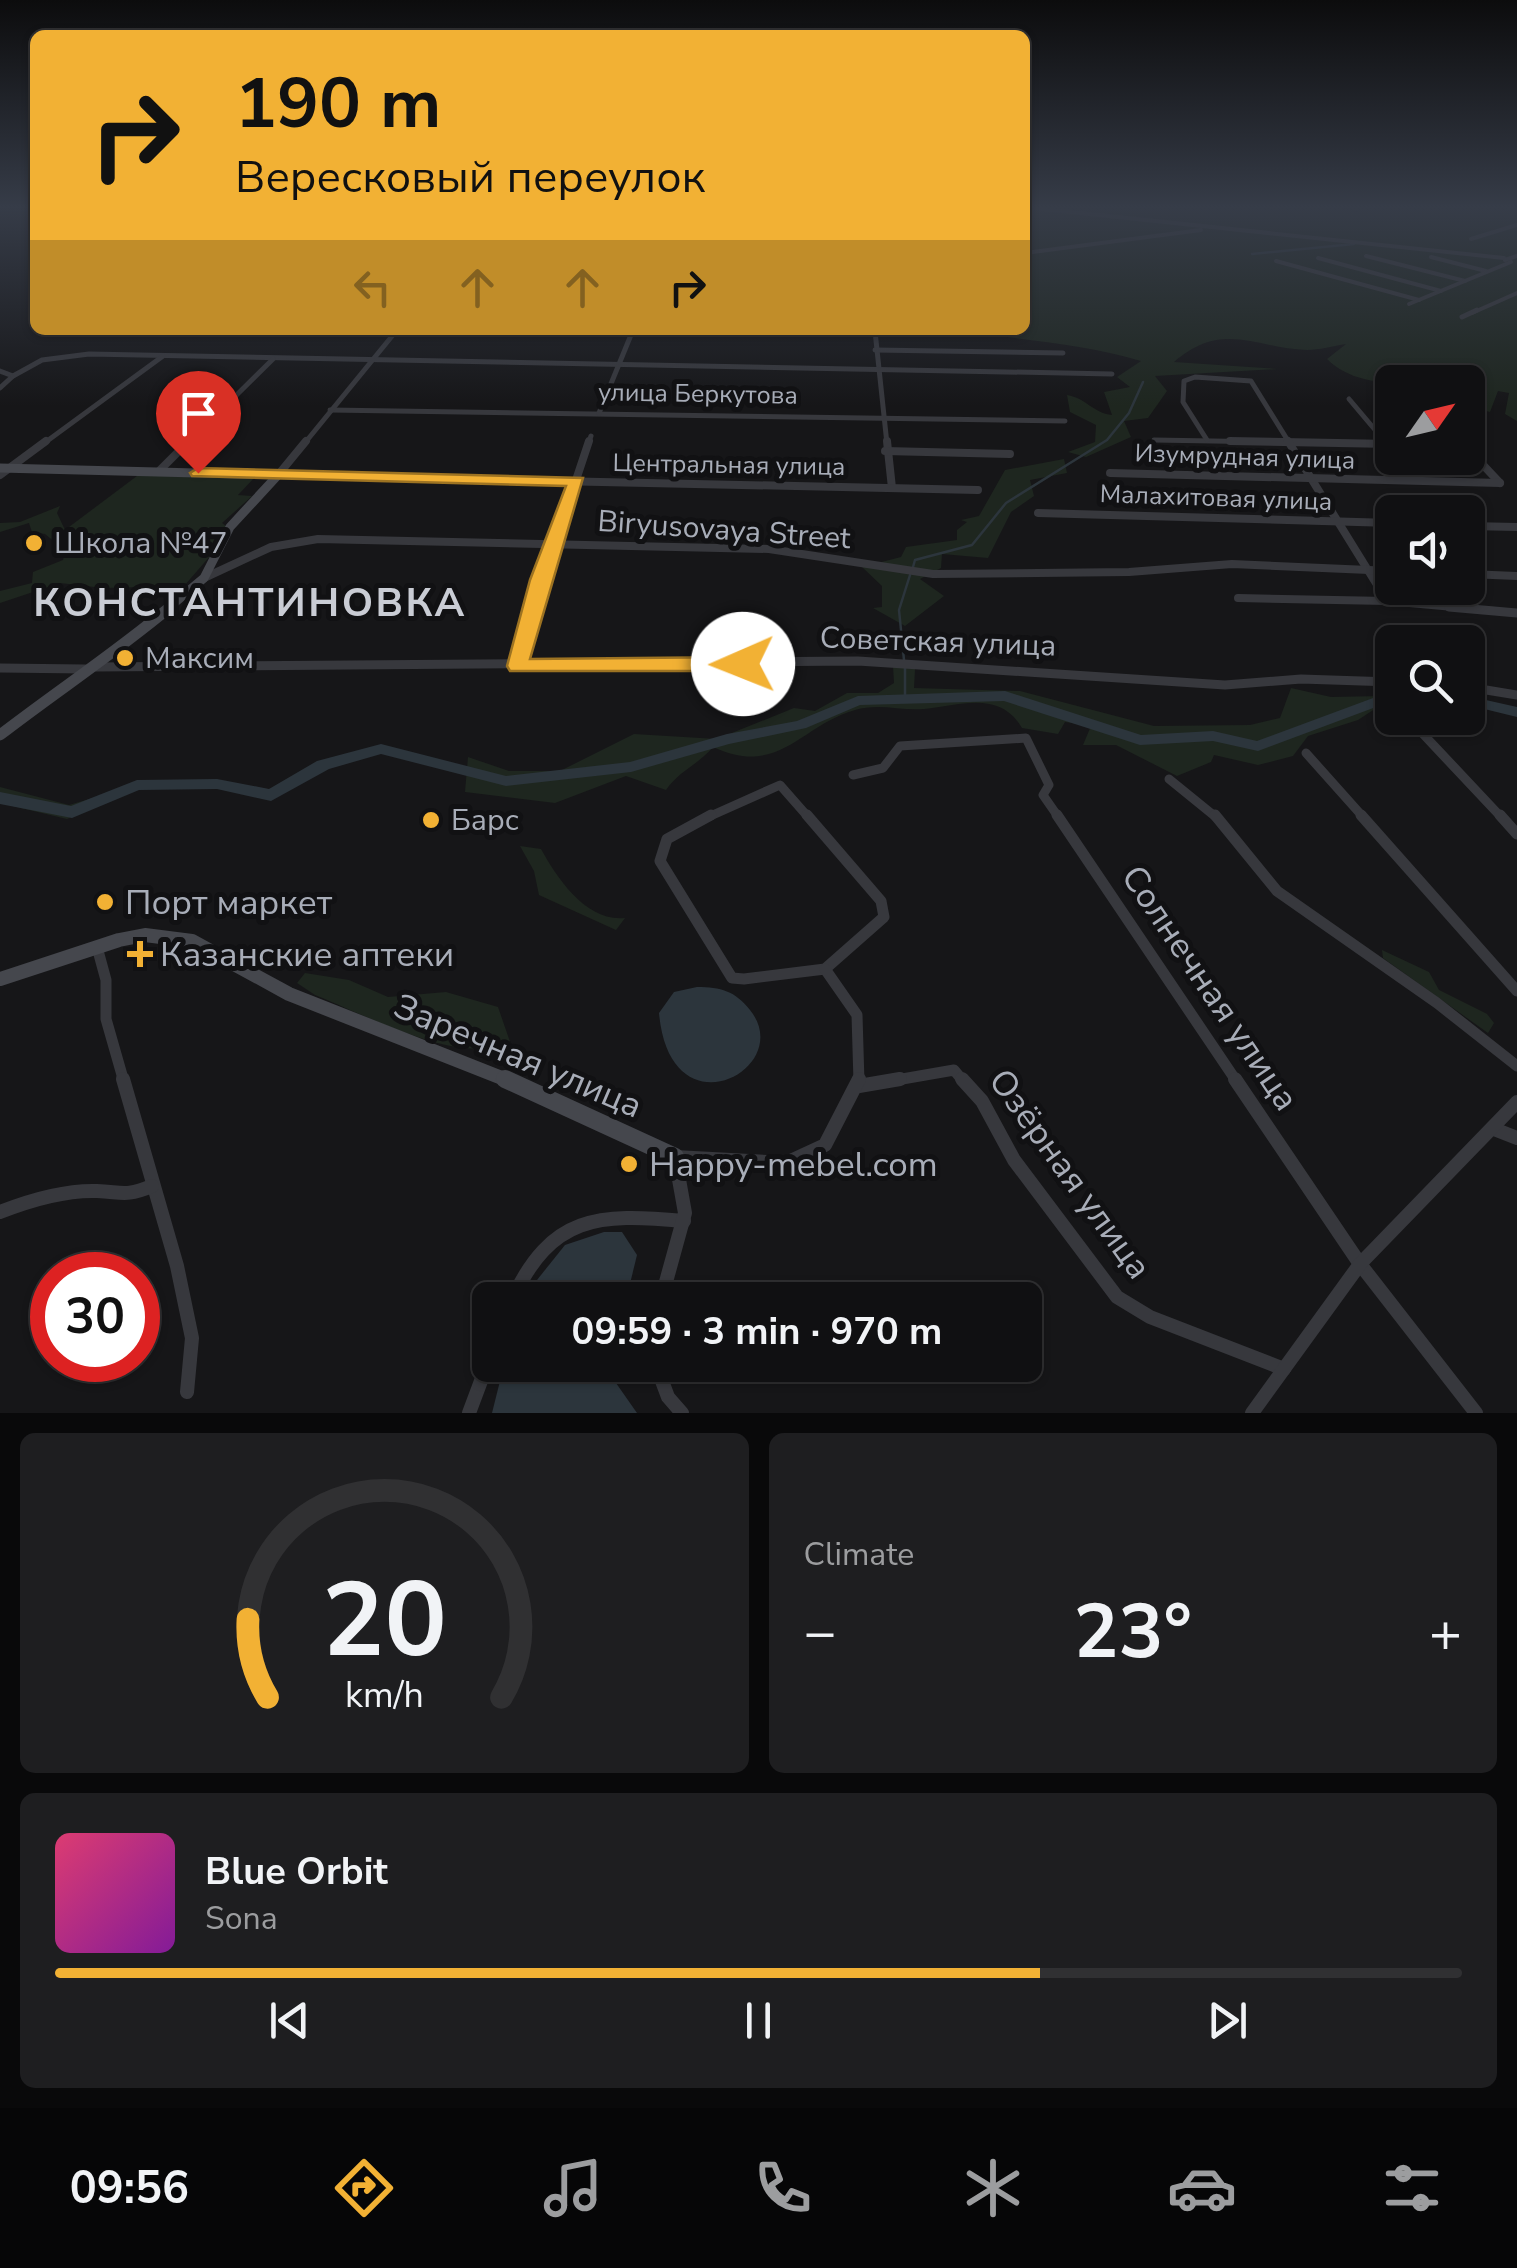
<!DOCTYPE html>
<meta charset="utf-8">
<style>
:root{--surface:#101012;--page:#1e1e20;--text:#f1f3f6;--muted:#9c9d9f;--line:#303032;--accent:#f2b134}
body{margin:0;font-family:"Nunito Sans",sans-serif;background:var(--page);color:var(--text);height:100vh;display:flex;flex-direction:column;font-size:38px;white-space:nowrap}
*{box-sizing:border-box;margin:0}
p{font-size:32px;color:var(--muted)}
.icon{flex:none;width:55px;height:55px;fill:none;stroke:currentColor;stroke-width:2;stroke-linecap:round;stroke-linejoin:round}
.map{position:relative;height:1413px;overflow:hidden}
.details{display:flex;flex-direction:column;gap:20px;padding:20px;background:#09090a;flex:1}
.details>*{flex:none}
.banner{position:absolute;left:30px;top:30px;width:1000px;height:305px;border-radius:15px;box-shadow:0 2px 8px #0004,0 0 0 2px var(--line);background:#f2b134;color:#111;overflow:hidden}
.needle{width:65px;rotate:56deg}
.fabs{position:absolute;left:1375px;top:365px;display:grid;gap:20px}
.fabs a{display:grid;place-items:center;width:110px;height:110px;border-radius:15px;background:var(--surface);box-shadow:0 2px 8px #0004,0 0 0 2px var(--line);font-size:50px}
.speed{position:absolute;left:30px;top:1252px;display:flex;gap:20px;font-size:50px;font-weight:700;text-align:center}
.speed>*{display:grid;place-content:center;width:130px;height:130px;border-radius:50%;background:var(--surface);box-shadow:0 2px 8px #0004,0 0 0 2px var(--line);line-height:1}
.speed .limit{border:15px solid #d22;background:#fff;color:#111}
.pin{position:absolute;display:grid;place-items:center;width:85px;height:85px;color:#fff;margin:-102px -42px;border-radius:50% 50% 50% 0;rotate:-45deg;box-shadow:0 0 10px #0007}
.pin .icon{rotate:45deg}
.me{position:absolute;width:110px;margin:-55px;rotate:269deg;stroke-linejoin:round;filter:drop-shadow(0 0 8px #0008)}
.turn{display:flex;align-items:center;gap:35px;height:210px;padding:0 40px;font-size:45px}
.turn .icon{width:130px;height:130px;stroke-width:2.5}
.turn b{display:block;font-size:70px;line-height:85px}
.lanes{display:flex;align-items:center;height:95px;padding:0 40px;background:#0003;justify-content:center;gap:50px;direction:ltr}
.lanes .off{opacity:.35}
.big{font-size:75px;font-weight:700;line-height:1.1}
.details .widget{flex:1;display:flex;flex-direction:column;justify-content:center;gap:15px;min-width:0;padding:0 35px;border-radius:15px;background:var(--page)}
.details .dial{align-items:center;gap:0}
.dial svg{height:260px;overflow:visible;fill:none;stroke:var(--line);stroke-width:7;stroke-linecap:round;text-anchor:middle}
.dial text{fill:var(--text);stroke:none}
.song{display:flex;align-items:center;gap:30px}
.cover{width:120px;height:120px;border-radius:15px;background:linear-gradient(135deg,hsl(340 70% 55%),hsl(290 70% 35%))}
.played{height:10px;border-radius:5px;background:linear-gradient(90deg,var(--accent) 70%,var(--line) 70%)}
.keys{display:flex;justify-content:space-around;direction:ltr}
.heat{display:flex;justify-content:space-between;align-items:center;font-size:55px;direction:ltr}
.details .tiles{flex:1;display:grid;gap:20px;grid-template-columns:1fr 1fr}
.widget:last-child{grid-column:span 2}
.trip{position:absolute;left:472px;top:1282px;width:570px;height:100px;border-radius:15px;background:var(--surface);box-shadow:0 2px 8px #0004,0 0 0 2px var(--line);font-weight:700;line-height:100px;text-align:center}
.tabs{display:flex;height:160px;justify-content:space-around;align-items:center;background:#060607;color:var(--muted)}
.tabs .icon{width:70px;height:70px}
.tabs .selected{color:var(--accent)}
.tabs b{font-size:45px;color:var(--text)}
.map>svg:first-child{display:block}
.green{fill:#1e261f}
.water{fill:#2c353c}
.lines{fill:none;stroke-linecap:round;stroke-linejoin:round}
.stream{stroke:#2c353c;stroke-width:2.5}
.river{fill:#2c353c;fill-rule:evenodd}
.street-far5{stroke:#37383d;stroke-width:4}
.street-far4{stroke:#37383d;stroke-width:5}
.street-far3{stroke:#37383d;stroke-width:8}
.street-far2{stroke:#37383d;stroke-width:9}
.street-far1{stroke:#37383d;stroke-width:11}
.street{stroke:#37383d;stroke-width:14}
.secondary-far3{stroke:#45474d;stroke-width:9}
.secondary-far2{stroke:#45474d;stroke-width:11}
.secondary-far1{stroke:#45474d;stroke-width:14}
.secondary{stroke:#45474d;stroke-width:18}
.route{fill:#f2b134;stroke:#9d7322;stroke-width:2.5}
.poi-dot{fill:#f2b134;stroke:#111113;stroke-width:4}
.labels{text-anchor:middle;dominant-baseline:central;stroke-width:10;stroke-linejoin:round;paint-order:stroke}
.far-street-label{font-size:25px;fill:#a8adb8;stroke:#111113}
.street-label{font-size:30px;fill:#a8adb8;stroke:#111113}
.poi-label{font-size:30px;fill:#a8adb8;stroke:#111113;text-anchor:start}
.near-poi-label{font-size:35px;fill:#a8adb8;stroke:#111113;text-anchor:start}
.near-street-label{font-size:35px;fill:#a8adb8;stroke:#111113}
.district-label{font-size:40px;font-weight:bold;letter-spacing:2.5px;fill:#c9ccd4;stroke:#111113}
</style>
<div class="map">
<svg width="1517" height="1413" viewBox="0 0 1517 1413">
<rect width="100%" height="100%" fill="#161618"/>
<g class="green">
<path d="M 1025,208 L 1343,208 L 1362,214 L 1349,208 L 1517,208 L 1517,421 L 1505,414 L 1509,393 L 1498,391 L 1490,412 L 1468,406 L 1468,382 C 1422,382 1361,393 1327,359 L 1346,344 C 1334,346 1319,350 1307,350 C 1254,348 1223,320 1174,362 L 1278,369 L 1155,376 L 1167,391 L 1148,418 L 1124,421 L 1131,437 L 1086,457 L 1068,452 L 1095,442 L 1096,425 L 1070,412 L 1067,395 C 1086,398 1093,413 1112,415 L 1104,392 L 1130,387 L 1117,377 L 1141,361 C 1082,343 1022,341 962,330 L 1025,330 Z"/>
<polygon points="1064,459 1067,473 1030,480 1034,496 1011,512 988,558 942,554 941,568 920,579 944,596 905,626 873,608 882,607 882,586 862,567 901,557 906,547 957,540 957,530 967,522 961,520 979,516 1005,470"/>
<polygon points="141,473 254,478 238,495 252,496 222,523 226,526 217,548 184,586 103,588 60,583 0,603 0,591 32,583 33,572 63,560 66,551 45,534 32,532 29,523 0,532 0,523 20,522 60,506 57,513 65,530"/>
<path d="M 893,666 L 915,669 L 914,688 L 1020,691 L 1154,726 L 1250,725 L 1280,718 L 1291,688 L 1331,697 L 1382,696 L 1384,703 L 1358,720 L 1308,736 L 1293,756 L 1258,765 L 1214,755 L 1211,762 L 1177,776 L 1116,745 L 1083,745 L 1091,726 L 1065,722 L 1058,734 L 1022,728 C 1000,690 961,705 924,709 C 901,711 879,703 855,710 C 801,725 779,778 713,747 C 698,765 680,770 666,790 L 626,776 L 555,803 L 465,792 L 468,757 L 509,771 L 560,771 L 634,734 L 717,739 L 794,708 L 815,711 L 847,693 L 878,693 L 894,683 Z"/>
<polygon points="137,785 67,819 0,803 0,787 69,805"/>
<path d="M 520,846 L 541,849 C 557,878 586,922 625,918 L 616,930 L 539,895 L 534,871 Z"/>
<polygon points="1382,950 1429,972 1439,990 1487,1014 1494,1023 1488,1033 1383,958"/>
<path d="M 305,973 L 349,980 L 388,997 L 446,992 L 498,1007 L 517,1062 L 500,1065 L 495,1061 L 502,1054 L 495,1043 C 461,1066 354,1010 315,995 L 297,983 Z"/>
</g>
<g class="water">
<path d="M 697,987 C 721,987 735,991 750,1010 C 797,1068 670,1137 659,1013 L 674,992 Z"/>
<polygon points="604,1232 622,1232 637,1255 626,1300 521,1300 565,1245"/>
<polygon points="504,1365 609,1365 609,1373 637,1413 492,1413"/>
</g>
<g class="lines">
<g class="stream">
<polyline points="1252,254 1354,244"/>
<polyline points="913,567 915,560 972,545 1006,503 1107,440 1129,413 1143,382"/>
<polyline points="904,660 899,610 910,575"/>
<polyline points="905,668 905,699"/>
</g>
<g class="river">
<polygon points="1005,691 1141,735 1213,731 1257,741 1392,691 1392,701 1258,751 1213,741 1140,745 1004,701 860,705 806,728 729,744 631,772 506,786 381,754 329,769 271,801 217,789 139,790 72,818 0,804 0,792 71,806 137,780 217,779 269,789 317,761 381,744 506,776 630,762 727,734 797,721 858,696"/>
<polygon points="1468,696 1517,707 1517,717 1468,705"/>
</g>
<g class="street-far5">
<polyline points="1033,208 1504,258"/>
<polyline points="1471,239 1517,225"/>
<polyline points="1025,253 1201,230"/>
<polyline points="1366,256 1465,281"/>
<polyline points="1431,257 1486,271"/>
<polyline points="1318,258 1441,291"/>
<polyline points="1505,260 1517,256"/>
<polyline points="1276,261 1419,300"/>
<polyline points="1409,304 1511,262"/>
<polyline points="1472,313 1517,293"/>
</g>
<g class="street-far4">
<polyline points="1462,317 1477,310"/>
<polyline points="810,330 943,333"/>
<polyline points="875,331 887,444"/>
<polyline points="875,350 1063,353"/>
<polyline points="0,371 13,376 0,388"/>
<polyline points="13,376 42,360 89,354 1112,374"/>
<polyline points="1349,399 1387,444"/>
<polyline points="330,410 1065,421"/>
<polyline points="599,413 633,330"/>
<polyline points="1154,440 1379,444"/>
<polyline points="1207,440 1183,402 1184,381 1195,377 1251,381 1290,444"/>
<polyline points="43,444 163,356"/>
<polyline points="187,444 273,359"/>
<polyline points="304,444 397,330"/>
<polyline points="588,444 591,436"/>
</g>
<g class="street-far3">
<polyline points="887,441 892,488"/>
<polyline points="1230,441 1392,444"/>
<polyline points="1288,441 1387,601"/>
<polyline points="1468,449 1500,483"/>
<polyline points="885,451 1010,454"/>
<polyline points="158,472 189,441"/>
<polyline points="1110,473 1500,483"/>
<polyline points="0,475 46,441"/>
<polyline points="278,475 978,490"/>
<polyline points="278,475 306,441"/>
<polyline points="1038,513 1392,523"/>
<polyline points="1468,526 1517,527"/>
<polyline points="1468,574 1517,576"/>
<polyline points="204,578 271,547 318,539 769,549 933,574 1129,572 1232,564 1392,571"/>
<polyline points="1238,598 1387,601 1476,609"/>
<polyline points="533,609 589,441"/>
</g>
<g class="street-far2">
<polyline points="1449,607 1517,613"/>
<polyline points="518,666 533,607"/>
<polyline points="96,667 858,661 1225,685 1301,679 1392,682"/>
<polyline points="0,668 85,669"/>
<polyline points="1468,687 1517,695"/>
<polyline points="1408,718 1502,818"/>
<polyline points="1306,753 1364,818"/>
<polyline points="853,775 883,768 900,746 1026,738 1049,785 1043,795 1059,818"/>
<polyline points="1169,779 1217,818"/>
<polyline points="706,818 780,785 809,818"/>
</g>
<g class="street-far1">
<polyline points="711,815 667,839 660,861 732,978 744,979 825,969 884,917 881,901 807,815"/>
<polyline points="1057,815 1237,1082"/>
<polyline points="1215,815 1277,891 1437,1003 1517,1066"/>
<polyline points="1361,815 1517,991"/>
<polyline points="1500,815 1517,834"/>
<polyline points="97,947 106,980 106,1019 124,1082"/>
<polyline points="825,969 857,1015 859,1082"/>
<polyline points="885,1082 954,1070 964,1082"/>
</g>
<g class="street">
<polyline points="123,1079 177,1266 192,1338 187,1392"/>
<polyline points="962,1079 982,1101 1014,1160 1117,1297 1150,1317 1284,1369"/>
<polyline points="1235,1079 1360,1264 1476,1413"/>
<polyline points="859,1086 900,1079"/>
<polyline points="1494,1129 1517,1138"/>
<path d="M 0,1212 C 28,1201 66,1190 97,1191 C 123,1192 125,1197 152,1186"/>
<path d="M 512,1300 C 551,1215 598,1213 684,1221"/>
<polyline points="661,1300 685,1213 675,1157 786,1163 825,1145 859,1079"/>
<polyline points="656,1365 668,1397 682,1413"/>
<polyline points="469,1413 490,1357"/>
<polyline points="1252,1413 1360,1264 1517,1102"/>
</g>
<g class="secondary-far3">
<polyline points="0,468 278,475"/>
<polyline points="167,609 204,578 230,527 278,475"/>
</g>
<path class="secondary-far2" d="M 0,735 C 57,691 115,653 170,607"/>
<polyline class="secondary-far1" points="0,979 119,940 145,935 192,941 289,994 512,1082"/>
<polyline class="secondary" points="505,1079 675,1157"/>
</g>
<linearGradient id="sky" x2="0" y2="1"><stop stop-color="#0c0c0d"/><stop offset="0.51" stop-color="#363c48"/><stop offset="1" stop-color="#363c48" stop-opacity="0"/></linearGradient>
<rect width="1517" height="406" fill="url(#sky)"/>
<polygon class="route" points="198,468 583,478 530,659 743,657 754,664 743,671 510,671 507,666 530,580 566,486 192,476 190,473"/>
<g class="poi-dot">
<circle cx="34" cy="543" r="10"/>
<circle cx="125" cy="658" r="10"/>
<circle cx="431" cy="820" r="10"/>
<circle cx="105" cy="902" r="10"/>
<path d="M135 939h10v10h10v10h-10v10h-10v-10h-10v-10h10z"/>
<circle cx="629" cy="1164" r="10"/>
</g>
<g class="labels">
<g class="far-street-label">
<text transform="translate(698 394) rotate(1)">улица Беркутова</text>
<text transform="translate(1245 457) rotate(2)">Изумрудная улица</text>
<text transform="translate(729 465) rotate(1)">Центральная улица</text>
<text transform="translate(1216 498) rotate(2)">Малахитовая улица</text>
</g>
<g class="street-label">
<text transform="translate(724 530) rotate(4)">Biryusovaya Street</text>
<text transform="translate(938 642) rotate(2)">Советская улица</text>
</g>
<g class="poi-label">
<text x="54" y="543">Школа №47</text>
<text x="145" y="658">Максим</text>
<text x="451" y="820">Барс</text>
</g>
<g class="near-poi-label">
<text x="125" y="902">Порт маркет</text>
<text x="160" y="954">Казанские аптеки</text>
<text x="649" y="1164">Happy-mebel.com</text>
</g>
<g class="near-street-label">
<text transform="translate(1210 988) rotate(56)">Солнечная улица</text>
<text transform="translate(518 1056) rotate(23)">Заречная улица</text>
<text transform="translate(1070 1174) rotate(54)">Озёрная улица</text>
</g>
<g class="district-label">
<text x="250" y="603">КОНСТАНТИНОВКА</text>
</g>
</g>
</svg>
<div class="fabs">
<a><svg class="needle" viewBox="-14 -14 28 28"><path d="M0-13l5 13h-10z" fill="#e53935"/><path d="M0 13l5-13h-10z" fill="#9c9d9f"/></svg></a>
<a><svg class="icon" aria-label="sound" viewBox="0 0 24 24"><path d="M4 9h4l5-4v14l-5-4H4zM17 9q2 3 0 6"/></svg></a>
<a><svg class="icon" aria-label="search" viewBox="0 0 24 24"><circle cx="10" cy="10" r="6"/><path d="M15 15l6 6"/></svg></a>
</div>
<div class="speed"><div class="limit">30</div></div>
<div class="pin" style="left:198px;top:473px;background:#d93025"><svg class="icon" aria-label="arrive" viewBox="0 0 24 24"><path d="M6 21V4h12l-3 4 3 4H6"/></svg></div>
<svg class="me" style="left:743px;top:664px" viewBox="-20 -20 40 40"><circle r="19" fill="#fff"/><path d="M0-13L10 11 0 6-10 11z" fill="#f2b134"/></svg>
<div class="trip">09:59 · 3 min · 970 m</div>
<div class="banner">
<div class="turn"><svg class="icon" aria-label="right" viewBox="0 0 24 24"><path d="M7 20v-9h11M14 6l5 5-5 5"/></svg><div><b>190 m</b>Вересковый переулок</div></div>
<div class="lanes"><svg class="icon off" aria-label="left" viewBox="0 0 24 24"><path d="M17 20v-9H6M10 6l-5 5 5 5"/></svg><svg class="icon off" aria-label="ahead" viewBox="0 0 24 24"><path d="M12 20V5M6 11l6-6 6 6"/></svg><svg class="icon off" aria-label="ahead" viewBox="0 0 24 24"><path d="M12 20V5M6 11l6-6 6 6"/></svg><svg class="icon" aria-label="right" viewBox="0 0 24 24"><path d="M7 20v-9h11M14 6l5 5-5 5"/></svg></div>
</div>
</div>
<section class="details">
<div class="tiles">
<div class="widget dial"><svg viewBox="0 0 100 80">
<path d="M14 69A42 42 0 1 1 86 69"/>
<path d="M14 69A42 42 0 0 1 8 45" stroke="#f2b134"/>
<text x="50" y="56" font-size="32" font-weight="700">20</text>
<text x="50" y="72" font-size="11">km/h</text>
</svg></div>
<div class="widget"><p>Climate</p>
<div class="heat"><a>−</a><b class="big">23°</b><a>+</a></div>
</div>
<div class="widget">
<div class="song"><i class="cover"></i><div><b>Blue Orbit</b><p>Sona</p></div></div>
<div class="played"></div>
<div class="keys"><svg class="icon" aria-label="previous" viewBox="0 0 24 24"><path d="M18 5L8 12l10 7zM5 5v14"/></svg><svg class="icon" aria-label="pause" viewBox="0 0 24 24"><path d="M8 5v14M16 5v14"/></svg><svg class="icon" aria-label="next" viewBox="0 0 24 24"><path d="M6 5l10 7-10 7zM19 5v14"/></svg></div>
</div>
</div>
</section>
<nav class="tabs">
<b>09:56</b>
<svg class="icon selected" aria-label="directions" viewBox="0 0 24 24"><path d="M12 3l9 9-9 9-9-9zM9 14v-3h6M13 9l2 2-2 2"/></svg>
<svg class="icon" aria-label="music" viewBox="0 0 24 24"><path d="M9 18V5l10-2v13"/><circle cx="6" cy="18" r="3"/><circle cx="16" cy="16" r="3"/></svg>
<svg class="icon" aria-label="phone" viewBox="0 0 24 24"><path d="M5 4h4l2 5-3 2q2 4 5 5l2-3 5 2v4C11 20 4 13 5 4z"/></svg>
<svg class="icon" aria-label="climate" viewBox="0 0 24 24"><path d="M12 3v18M4 7l16 10M4 17L20 7"/></svg>
<svg class="icon" aria-label="car" viewBox="0 0 24 24"><path d="M5 17H2v-5l4-1 3-4h7l3 4 3 1v5h-3M9 17h6M6 11h13"/><circle cx="7" cy="17" r="2"/><circle cx="17" cy="17" r="2"/></svg>
<svg class="icon" aria-label="filters" viewBox="0 0 24 24"><path d="M4 7h16M4 17h16"/><circle cx="9" cy="7" r="2"/><circle cx="15" cy="17" r="2"/></svg>
</nav>
